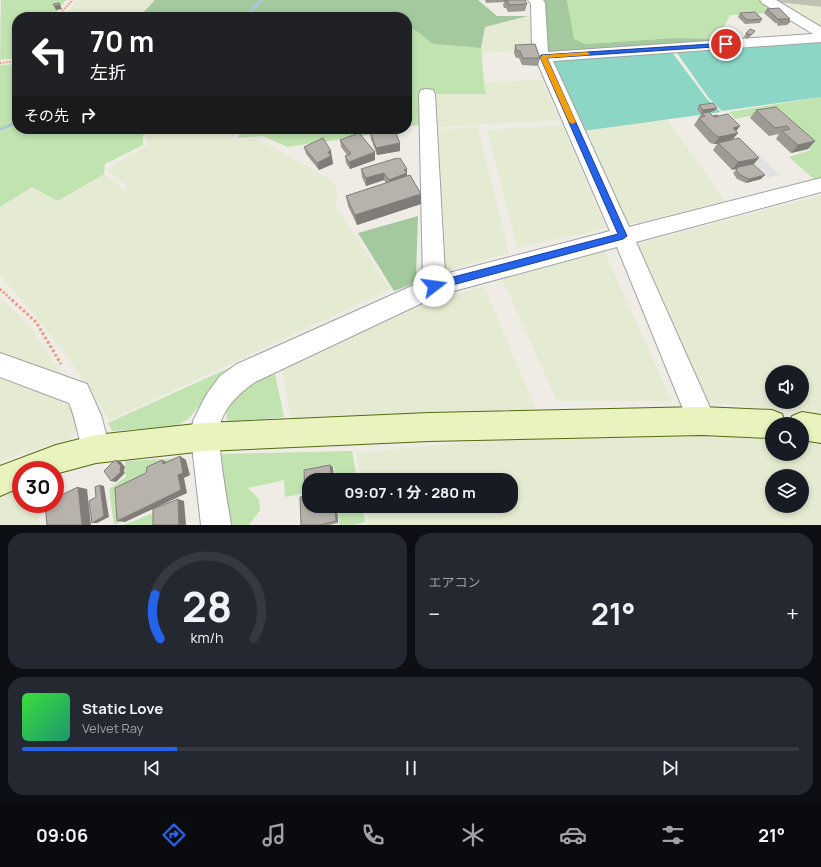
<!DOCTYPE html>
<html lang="ja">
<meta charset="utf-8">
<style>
:root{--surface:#171b24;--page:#242831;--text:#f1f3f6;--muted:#9ea1a6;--line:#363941;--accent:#2563eb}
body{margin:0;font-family:Manrope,"Noto Sans JP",sans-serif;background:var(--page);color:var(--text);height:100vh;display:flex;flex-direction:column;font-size:15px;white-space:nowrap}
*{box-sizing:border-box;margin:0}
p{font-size:13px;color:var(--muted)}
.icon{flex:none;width:22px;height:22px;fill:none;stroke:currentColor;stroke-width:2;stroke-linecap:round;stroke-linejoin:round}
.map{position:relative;height:525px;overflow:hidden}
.side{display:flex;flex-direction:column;gap:8px;padding:8px;background:#0d0f14;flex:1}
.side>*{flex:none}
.top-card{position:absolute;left:12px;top:12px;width:400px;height:122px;border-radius:16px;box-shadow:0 2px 6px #0003;background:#202124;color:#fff;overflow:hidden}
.fabs{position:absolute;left:765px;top:365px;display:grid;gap:8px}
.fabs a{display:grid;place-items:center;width:44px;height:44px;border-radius:50%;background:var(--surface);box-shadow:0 2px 6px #0003;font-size:20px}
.speed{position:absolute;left:12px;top:461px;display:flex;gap:8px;font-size:20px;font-weight:700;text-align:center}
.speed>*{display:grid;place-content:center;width:52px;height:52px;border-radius:50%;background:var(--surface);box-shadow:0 2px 6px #0003;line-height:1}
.speed .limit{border:6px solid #d22;background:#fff;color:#111}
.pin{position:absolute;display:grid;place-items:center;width:34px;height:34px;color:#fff;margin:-17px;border:2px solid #fff;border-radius:50%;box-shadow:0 1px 4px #0007}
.me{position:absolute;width:44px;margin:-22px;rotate:75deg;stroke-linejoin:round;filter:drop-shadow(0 0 3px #0008)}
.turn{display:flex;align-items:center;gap:14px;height:84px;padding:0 12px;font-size:18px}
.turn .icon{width:52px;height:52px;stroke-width:2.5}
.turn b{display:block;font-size:28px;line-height:34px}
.then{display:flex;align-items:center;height:38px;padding:0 12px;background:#0003;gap:8px;font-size:15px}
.big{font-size:30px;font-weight:700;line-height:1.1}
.side .widget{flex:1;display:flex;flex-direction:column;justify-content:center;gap:6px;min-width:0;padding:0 14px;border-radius:16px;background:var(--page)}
.side .dial{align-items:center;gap:0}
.dial svg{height:104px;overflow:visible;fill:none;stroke:var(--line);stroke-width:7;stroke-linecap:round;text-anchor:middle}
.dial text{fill:var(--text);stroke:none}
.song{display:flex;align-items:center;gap:12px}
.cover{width:48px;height:48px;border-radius:6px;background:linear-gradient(135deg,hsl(120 70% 55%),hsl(160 70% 35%))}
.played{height:4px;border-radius:2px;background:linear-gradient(90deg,var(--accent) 20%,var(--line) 20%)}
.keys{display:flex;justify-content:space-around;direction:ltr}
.heat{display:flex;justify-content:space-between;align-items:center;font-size:22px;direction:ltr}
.side .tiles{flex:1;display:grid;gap:8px;grid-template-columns:1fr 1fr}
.widget:last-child{grid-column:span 2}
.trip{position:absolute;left:302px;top:473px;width:216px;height:40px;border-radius:16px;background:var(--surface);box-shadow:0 2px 6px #0003;font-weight:700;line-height:40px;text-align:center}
.menu{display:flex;height:64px;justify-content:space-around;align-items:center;background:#090b0e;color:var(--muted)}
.menu .icon{width:28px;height:28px}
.menu .on{color:var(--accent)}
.menu b{font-size:18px;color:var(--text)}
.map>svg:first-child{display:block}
.construction{fill:#bfc2b2}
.farmland{fill:#e5ebd2;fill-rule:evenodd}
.grass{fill:#c1e3b0}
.forest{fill:#a4c99e}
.pitch{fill:#8bd6c4}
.parking{fill:#e2e2e2}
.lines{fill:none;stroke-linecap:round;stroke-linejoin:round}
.stream{fill:#aac6d7;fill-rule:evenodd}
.street-casing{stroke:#a2a2a2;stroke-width:2}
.secondary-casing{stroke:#536b0f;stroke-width:2}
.path-far2{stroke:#ec9678;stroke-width:2;stroke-dasharray:1.5 1.5;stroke-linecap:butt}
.path-far1{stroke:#ec9678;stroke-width:2.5;stroke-dasharray:2 2;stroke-linecap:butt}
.path{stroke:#ec9678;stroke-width:3;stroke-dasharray:2.5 2.5;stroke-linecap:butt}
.street{fill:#fff;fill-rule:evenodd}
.secondary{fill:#e8f3be;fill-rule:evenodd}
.wall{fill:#9d9993}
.shaded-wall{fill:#807d78}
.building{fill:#b7b2ab;stroke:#807d78}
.route{fill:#2563eb;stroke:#184099}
.slow{fill:#f59e0b}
</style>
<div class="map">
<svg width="821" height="525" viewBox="0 0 821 525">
<rect width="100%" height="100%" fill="#eeece5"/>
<polygon class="construction" points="773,0 821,0 821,7 775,2"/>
<g class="farmland">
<polygon points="78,0 155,0 139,17 71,17 72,6"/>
<polygon points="775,2 821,7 821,30"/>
<polygon points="528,16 531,18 535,50 481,53 485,27"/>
<polygon points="542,80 560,120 433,127 433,94 486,94 484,82"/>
<polygon points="667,119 725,201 626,225 583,131"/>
<polygon points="562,125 606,228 517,248 487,130"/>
<polygon points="478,127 509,253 442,272 433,130"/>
<polygon points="158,129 237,129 232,141 254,139 271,146 333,181 338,191 335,206 390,289 110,420 60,346 0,275 0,207 32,187 59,201 104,174 124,190 128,187 106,169 147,146 146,135"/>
<path d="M 821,195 L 821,414 L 706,402 L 633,245 ZM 772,372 L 802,372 L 802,402 L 772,402 Z"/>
<polygon points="604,251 672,401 557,401 502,279"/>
<polygon points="484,286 536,409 291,419 282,370 415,308"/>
<polygon points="0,298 29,325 65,379 0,354"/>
<polygon points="0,378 65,401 78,411 80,427 70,439 0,461"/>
<path d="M 703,433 L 772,438 L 772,454 L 802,454 L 802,441 L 821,443 L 821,525 L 369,525 L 366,506 L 511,506 L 511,480 L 361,480 L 356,453 L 492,440 ZM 772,476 L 802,476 L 802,506 L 772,506 Z"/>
<polygon points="21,487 21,504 37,504 39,525 0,525 0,497"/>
</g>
<g class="grass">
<polygon points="1,0 66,0 56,13 55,17 17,17 17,58 0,60"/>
<polygon points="567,0 763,0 777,11 757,14 730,15 718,39 675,38 585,44 574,40"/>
<polygon points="411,27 433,44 481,48 484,82 486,94 419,94 423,124 407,127 407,28"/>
<polygon points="17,64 17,129 154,129 143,135 143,145 105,164 104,174 58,201 32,187 0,207 0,65"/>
<polygon points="821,97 821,178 815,180 789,157 811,150 771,112 735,119 729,112"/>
<polygon points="241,129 398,129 363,136 287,147 263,136 238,138"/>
<polygon points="231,367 231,370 188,419 176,426 112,431 108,423"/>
<path d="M 275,374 L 284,417 L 228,422 C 218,393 255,382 275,374 Z"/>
<polygon points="352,451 357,480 336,480 334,466 304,470 305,493 285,497 284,480 248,488 259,499 260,510 249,525 223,525 219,488 221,454"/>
<polygon points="182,458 124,520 114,525 109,489 126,477 125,461"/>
<polygon points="338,506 362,506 365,522 354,525 339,525"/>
<polygon points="156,512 157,525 124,525"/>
</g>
<g class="forest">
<polygon points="155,0 478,0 497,16 528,16 485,27 481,48 433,44 411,27 407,28 407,17 139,17"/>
<polygon points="539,0 567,0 574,39 585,44 675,38 718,39 719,42 550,53 544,50"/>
<polygon points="418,216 416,275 413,284 394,291 358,233"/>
</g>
<g class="pitch">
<polygon points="819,41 821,41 821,97 722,111 708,97 677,53"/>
<polygon points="671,51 707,99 721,112 583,131 553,67 554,60"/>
</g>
<polygon class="parking" points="747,143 780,175 768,178 736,145"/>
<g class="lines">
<g class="stream">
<polygon points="260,0 264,0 247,17 243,17"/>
<polygon points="17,121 17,124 0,131 0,128"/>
</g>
<defs>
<g id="street">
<path d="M 528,0 L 543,0 L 545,3 L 548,52 L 813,34 L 762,3 L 760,0 L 776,0 L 821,27 L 821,42 L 553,61 L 629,227 L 821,178 L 821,192 L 636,242 L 716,421 L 712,431 L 702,435 L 692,431 L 617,247 L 439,295 L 255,382 C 241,392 227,404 221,421 C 215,439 228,503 231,525 L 201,525 L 191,437 L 193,421 L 206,395 L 220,376 L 237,364 L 423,281 L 419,94 L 421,90 L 427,89 L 433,90 L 435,94 L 445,274 L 610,231 L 532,50 L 531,4 Z"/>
<path d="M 0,353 L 87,384 L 101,415 L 110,449 L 106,459 L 96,463 L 86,459 C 78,441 77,421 69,403 L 0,377 Z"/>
</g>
<g id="secondary">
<polygon points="702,407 772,410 782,414 786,424 772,424 772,438 702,435 429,441 205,451 96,463 55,474 55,470 21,470 21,487 0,496 0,466 56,445 96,435 205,423 429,413"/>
<polygon points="802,412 821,415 821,443 802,440 802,424 789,424 792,416"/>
</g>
</defs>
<use href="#street" class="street-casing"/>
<use href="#secondary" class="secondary-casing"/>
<g class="path-far2">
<polyline points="62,17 62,11 73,0"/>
<polyline points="0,63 17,61"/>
</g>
<polyline class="path-far1" points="0,289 13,301"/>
<polyline class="path" points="12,300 36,322 61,364"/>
<use href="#street" class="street"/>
<use href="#secondary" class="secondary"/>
</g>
<g class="wall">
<polygon points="485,0 525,0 527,4 525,11 508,12 506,8 504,8 503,5 504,2 486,3"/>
<polygon points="767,9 790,19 789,20 790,22 787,25 778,26 777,24 777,23 775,23 764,13"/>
<polygon points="740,13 762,19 760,23 745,24 738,17"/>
<polygon points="755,31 748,39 744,37 746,33"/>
<polygon points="515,45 540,58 538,66 522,65 519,58 516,58 514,53"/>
<polygon points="699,105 717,108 714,111 709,112 713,116 718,116 740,126 736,131 738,133 733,139 753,164 761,179 746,183 737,179 733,173 737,169 732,170 713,150 717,144 714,144 710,143 694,125 702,113 701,114 697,109"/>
<polygon points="756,110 815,141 808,149 791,153 776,139 779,134 769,136 750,118"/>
<polygon points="370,132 400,151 377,155 371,139"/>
<polygon points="340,140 375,160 350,169 346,163 345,156 347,155 341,147"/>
<polygon points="304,147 332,158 332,159 333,164 319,170 306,154"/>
<polygon points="361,169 407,176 407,177 421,194 421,204 357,225 348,206 346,196 386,183 384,180 366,186 362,177"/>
<polygon points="333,467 309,506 337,506 338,523 329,525 301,525 305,496"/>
</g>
<g class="shaded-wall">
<polygon points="59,3 62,9 56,10 54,6"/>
<polygon points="717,108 714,111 701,114 703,110"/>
<polygon points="740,126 734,134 738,133 732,140 718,143 717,144 714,144 719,137 733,128"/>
<polygon points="815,141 808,149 791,153 798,145"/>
<polygon points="400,143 400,151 377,155 376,148"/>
<polygon points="331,151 333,164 319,170 317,163 328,152"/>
<polygon points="375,152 375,160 350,169 349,162"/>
<polygon points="759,158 753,165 732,170 738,162"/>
<polygon points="407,169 407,181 390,187 389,180"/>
<polygon points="384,173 384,180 366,186 366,178"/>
<polygon points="765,175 761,179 746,183 749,179"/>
<polygon points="421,194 421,204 357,225 355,215"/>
<polygon points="180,456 186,460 190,475 184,478 187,493 125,522 117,521"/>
<polygon points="115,460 120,461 125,467 124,471 125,473 116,482 111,481"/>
<polygon points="162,460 169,463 163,464"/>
<polygon points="330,465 333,467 334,480 332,480"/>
<polygon points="55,476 59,477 61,494 55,497"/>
<polygon points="100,485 104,486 109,517 97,523 92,523"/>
<polygon points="78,487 87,489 91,525 82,525"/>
<polygon points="178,499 184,501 186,525 179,525"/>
<polygon points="335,506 337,506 338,523 336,521"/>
</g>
<g class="building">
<polygon points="505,0 525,0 527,4 509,5 508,1 505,1"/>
<polygon points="59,3 60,5 54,6 53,4"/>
<polygon points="779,8 790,19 778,19 767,9"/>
<polygon points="755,12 762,19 747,20 740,13"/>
<polygon points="779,20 788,20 790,22 781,22"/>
<polygon points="750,29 755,31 751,35 746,33"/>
<polygon points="535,44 540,58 523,58 520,51 517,51 515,45"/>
<polygon points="713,103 717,108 703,110 699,105"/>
<polygon points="776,107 815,141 798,145 782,131 790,129 787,126 775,128 756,110"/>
<polygon points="709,112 714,117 728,114 740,126 733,128 738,133 719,137 715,135 699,118 705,116 702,113"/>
<polygon points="717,115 718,116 714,117 713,116"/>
<polygon points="385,129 394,129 400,143 376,148 370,132"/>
<polygon points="359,133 375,152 349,162 345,156 351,154 340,140"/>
<polygon points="323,138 331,151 328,152 331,156 317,163 304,147"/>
<polygon points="739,138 759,158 738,162 718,143"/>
<polygon points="397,158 398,159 400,158 407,169 404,170 407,173 389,180 384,173 366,178 361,169"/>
<polygon points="753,164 765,175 749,179 740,175 736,170 738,167"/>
<polygon points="410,175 421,194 355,215 346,196"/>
<polygon points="180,456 183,473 178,475 181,490 117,521 115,488 146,473 147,467 162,460 163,464"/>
<polygon points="115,460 121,466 120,470 121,472 111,481 104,471"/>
<polygon points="330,465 332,480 309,480 309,506 335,506 336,521 320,525 301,525 300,497 305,496 304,470"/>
<polygon points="55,483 56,493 55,494"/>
<polygon points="100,485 104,516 92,523 89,501 96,497 95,487"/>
<polygon points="78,487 82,525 47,525 45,504 55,504 55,498"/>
<polygon points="178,499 179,525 153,525 153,509"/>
</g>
<polygon class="route" points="726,43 729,43 729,46 547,58 627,236 623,239 434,290 431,289 429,286 431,283 434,282 618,234 540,57 541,55"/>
<polygon class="slow" points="587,52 590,54 589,55 547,58 576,122 572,124 569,122 540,57 543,55"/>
</svg>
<div class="fabs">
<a><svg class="icon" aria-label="sound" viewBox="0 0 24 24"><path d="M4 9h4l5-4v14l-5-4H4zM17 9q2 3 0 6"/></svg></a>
<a><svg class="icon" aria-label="search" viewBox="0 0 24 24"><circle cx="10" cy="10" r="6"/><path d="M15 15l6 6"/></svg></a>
<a><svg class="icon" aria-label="layers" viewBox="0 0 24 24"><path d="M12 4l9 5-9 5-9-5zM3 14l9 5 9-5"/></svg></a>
</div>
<div class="speed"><div class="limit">30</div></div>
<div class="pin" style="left:726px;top:44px;background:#d93025"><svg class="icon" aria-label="arrive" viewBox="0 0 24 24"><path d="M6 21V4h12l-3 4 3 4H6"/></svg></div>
<svg class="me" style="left:434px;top:286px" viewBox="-20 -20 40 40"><circle r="19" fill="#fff"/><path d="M0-13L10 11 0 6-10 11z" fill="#2563eb"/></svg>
<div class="trip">09:07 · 1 分 · 280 m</div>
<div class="top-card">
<div class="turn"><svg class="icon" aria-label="left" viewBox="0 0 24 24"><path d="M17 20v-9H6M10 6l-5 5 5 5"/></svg><div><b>70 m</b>左折</div></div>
<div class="then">その先<svg class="icon" aria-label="right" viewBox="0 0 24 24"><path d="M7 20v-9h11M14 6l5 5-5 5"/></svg></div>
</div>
</div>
<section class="side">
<div class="tiles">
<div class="widget dial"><svg viewBox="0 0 100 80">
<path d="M14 69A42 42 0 1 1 86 69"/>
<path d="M14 69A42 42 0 0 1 10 35" stroke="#2563eb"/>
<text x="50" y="56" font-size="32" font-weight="700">28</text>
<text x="50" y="72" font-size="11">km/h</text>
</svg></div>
<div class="widget"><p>エアコン</p>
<div class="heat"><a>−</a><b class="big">21°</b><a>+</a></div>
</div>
<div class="widget">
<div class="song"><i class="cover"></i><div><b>Static Love</b><p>Velvet Ray</p></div></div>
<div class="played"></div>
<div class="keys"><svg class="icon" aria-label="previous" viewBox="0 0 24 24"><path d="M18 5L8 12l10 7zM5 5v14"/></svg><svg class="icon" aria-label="pause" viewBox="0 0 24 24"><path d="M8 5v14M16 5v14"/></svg><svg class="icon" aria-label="next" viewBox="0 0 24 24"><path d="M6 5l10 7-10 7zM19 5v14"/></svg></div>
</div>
</div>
</section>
<nav class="menu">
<b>09:06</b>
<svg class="icon on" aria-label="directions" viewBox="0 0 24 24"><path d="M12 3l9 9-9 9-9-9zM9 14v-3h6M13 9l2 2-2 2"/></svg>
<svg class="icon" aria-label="music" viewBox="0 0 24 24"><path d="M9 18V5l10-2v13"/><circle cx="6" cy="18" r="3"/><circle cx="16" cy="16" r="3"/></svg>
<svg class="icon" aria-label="phone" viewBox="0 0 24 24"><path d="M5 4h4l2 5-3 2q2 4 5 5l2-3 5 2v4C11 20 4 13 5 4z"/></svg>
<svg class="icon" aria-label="climate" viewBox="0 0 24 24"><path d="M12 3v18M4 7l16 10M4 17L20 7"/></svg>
<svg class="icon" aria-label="car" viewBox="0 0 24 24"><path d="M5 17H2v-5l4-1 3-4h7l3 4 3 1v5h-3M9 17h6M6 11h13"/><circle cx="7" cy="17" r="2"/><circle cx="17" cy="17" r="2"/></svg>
<svg class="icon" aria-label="filters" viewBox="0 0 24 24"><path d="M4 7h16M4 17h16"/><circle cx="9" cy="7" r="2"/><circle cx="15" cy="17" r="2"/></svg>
<b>21°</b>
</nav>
